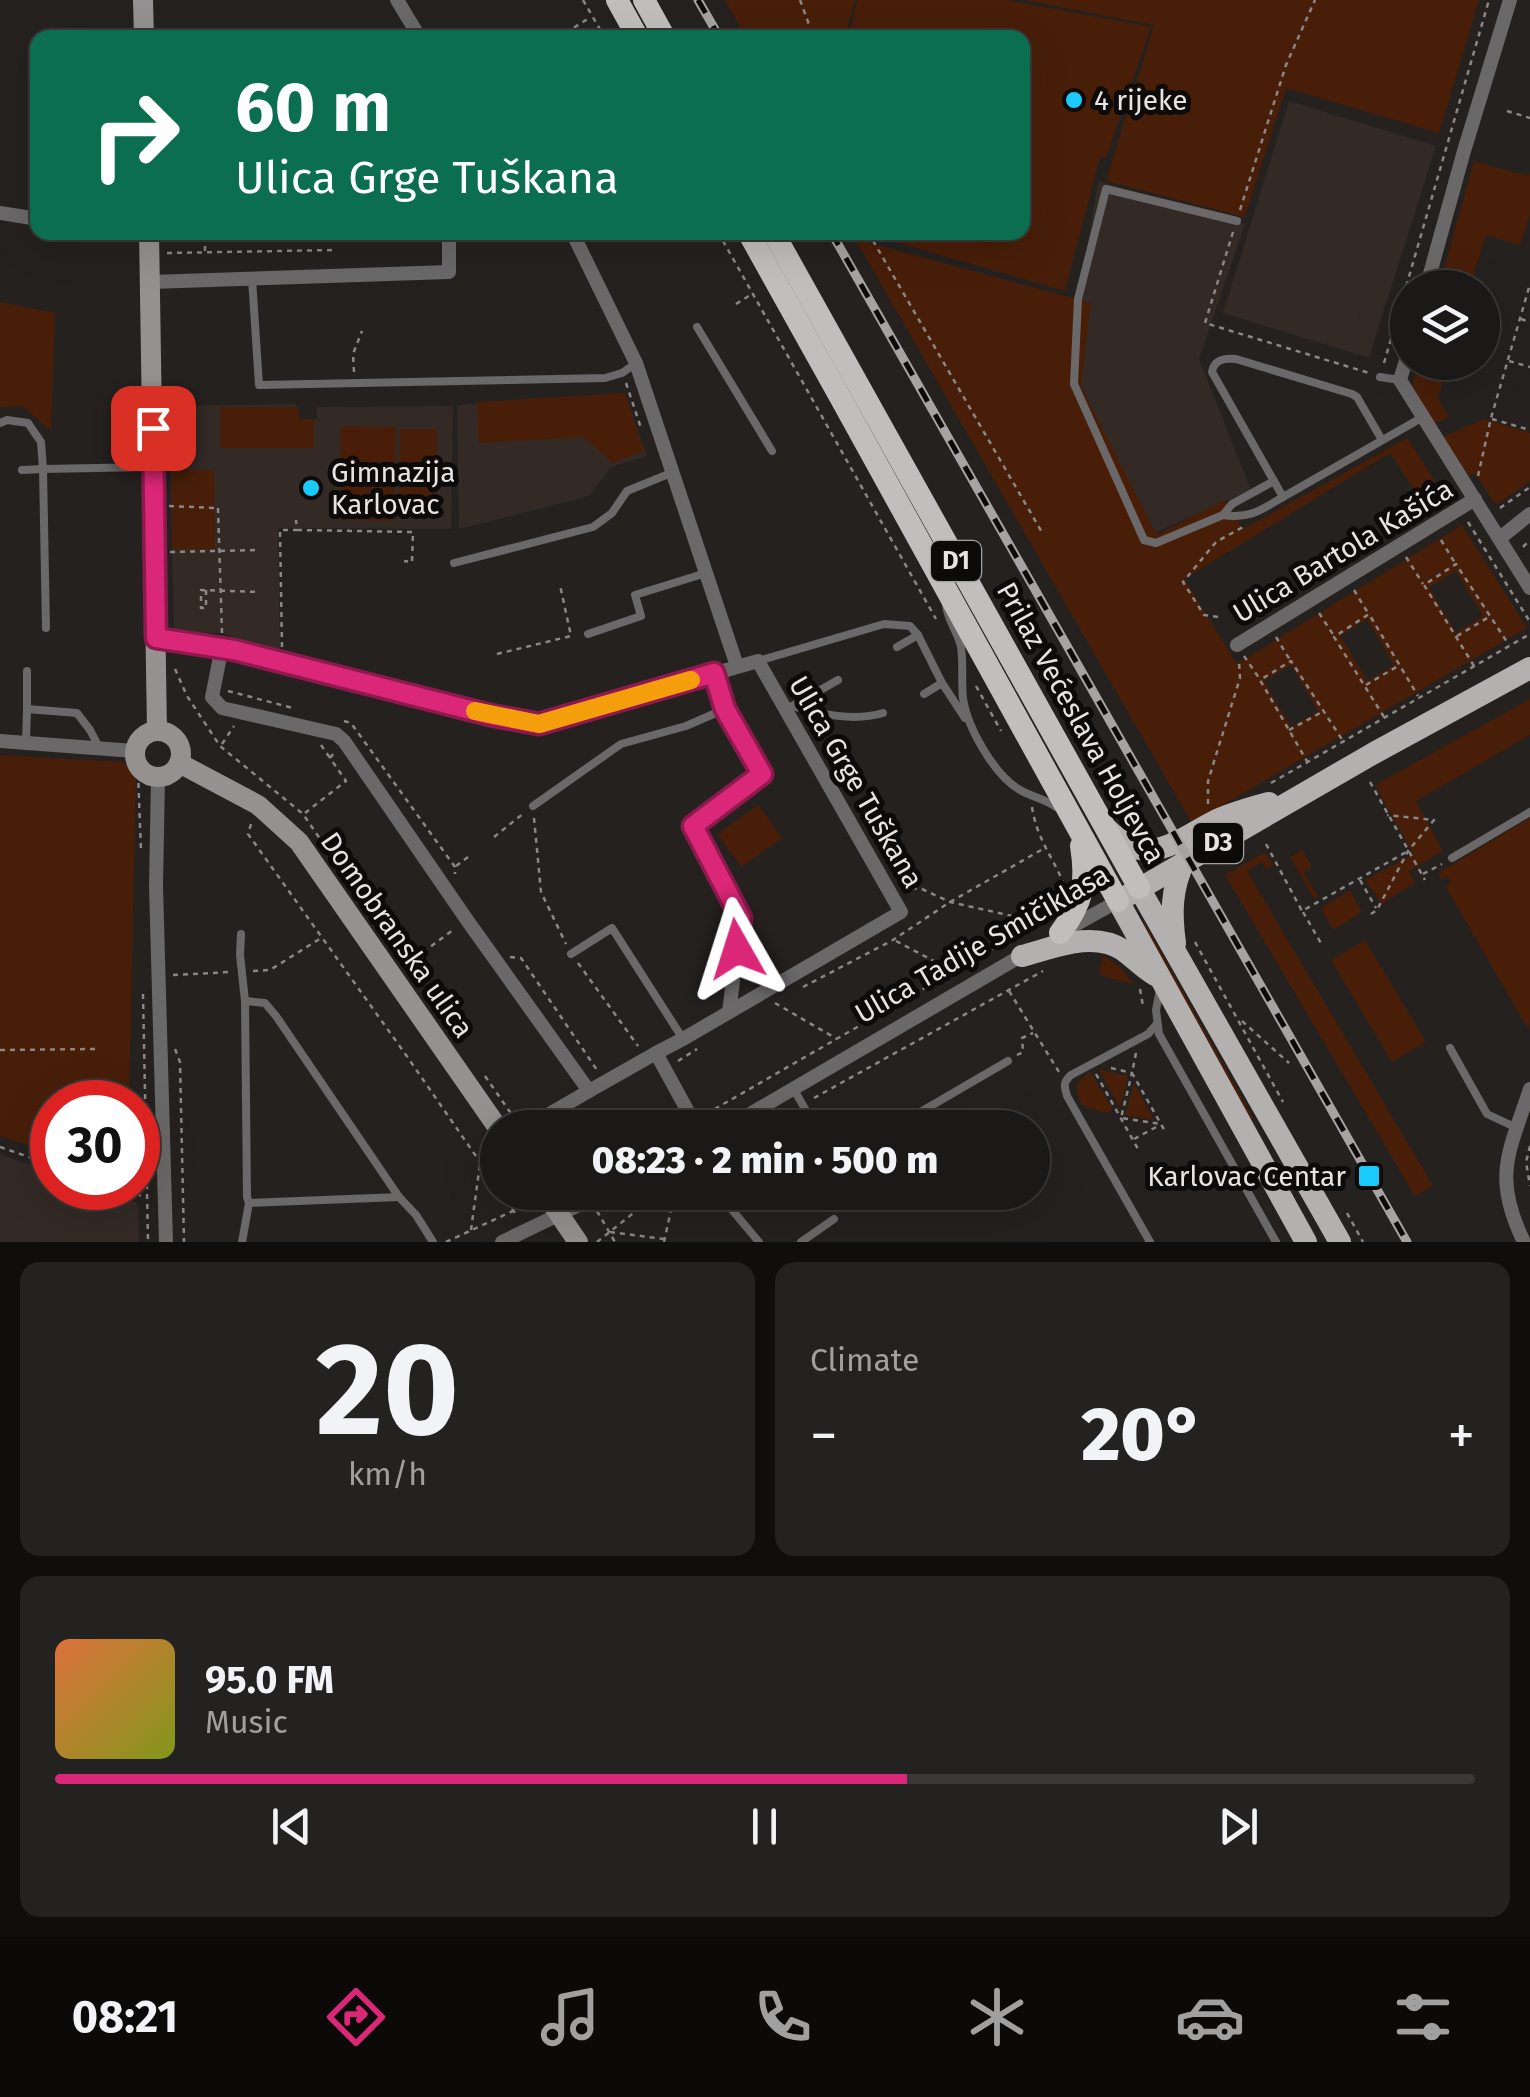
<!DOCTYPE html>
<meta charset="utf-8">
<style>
:root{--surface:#1b1917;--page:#242220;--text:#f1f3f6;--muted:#a0a0a1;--line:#393836;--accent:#db2777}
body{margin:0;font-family:"Fira Sans",sans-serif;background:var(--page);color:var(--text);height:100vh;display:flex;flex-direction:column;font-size:38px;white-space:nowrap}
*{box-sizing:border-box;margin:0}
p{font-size:32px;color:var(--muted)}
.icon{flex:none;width:55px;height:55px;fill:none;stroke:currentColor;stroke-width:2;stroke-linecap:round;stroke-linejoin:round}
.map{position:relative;height:1242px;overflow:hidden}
.panel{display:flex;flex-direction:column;gap:20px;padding:20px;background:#0f0e0d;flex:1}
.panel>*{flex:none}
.banner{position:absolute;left:30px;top:30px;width:1000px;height:210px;border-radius:20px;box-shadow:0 10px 40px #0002,0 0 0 2px var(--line);background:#0b6e4f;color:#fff;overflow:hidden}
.tools{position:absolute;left:1390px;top:270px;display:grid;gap:20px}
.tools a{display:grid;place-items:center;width:110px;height:110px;border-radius:50%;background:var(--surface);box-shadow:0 10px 40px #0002,0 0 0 2px var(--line);font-size:50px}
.speed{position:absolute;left:30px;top:1080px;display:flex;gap:20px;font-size:50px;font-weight:700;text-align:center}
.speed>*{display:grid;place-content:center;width:130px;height:130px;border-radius:50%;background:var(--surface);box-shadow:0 10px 40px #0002,0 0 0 2px var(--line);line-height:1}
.speed .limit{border:15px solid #d22;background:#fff;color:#111}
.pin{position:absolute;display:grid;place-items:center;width:85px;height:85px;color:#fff;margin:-42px;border-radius:20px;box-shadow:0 5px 15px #0006}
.me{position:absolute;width:110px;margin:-55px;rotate:354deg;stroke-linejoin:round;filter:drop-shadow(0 0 8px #0008)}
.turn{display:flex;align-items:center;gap:35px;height:210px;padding:0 40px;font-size:45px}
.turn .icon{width:130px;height:130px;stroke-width:2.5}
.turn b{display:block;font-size:70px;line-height:85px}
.big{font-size:75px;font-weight:800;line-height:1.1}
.panel .widget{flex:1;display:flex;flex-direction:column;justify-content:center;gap:15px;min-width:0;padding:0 35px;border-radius:20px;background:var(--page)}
.panel .dial{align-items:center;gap:0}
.dial b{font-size:130px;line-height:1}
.song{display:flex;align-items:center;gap:30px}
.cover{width:120px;height:120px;border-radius:15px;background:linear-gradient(135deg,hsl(20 70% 55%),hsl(70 70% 35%))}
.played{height:10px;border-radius:5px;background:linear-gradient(90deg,var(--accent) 60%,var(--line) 60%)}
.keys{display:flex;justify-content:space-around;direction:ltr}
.heat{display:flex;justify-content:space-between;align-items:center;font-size:55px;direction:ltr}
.panel .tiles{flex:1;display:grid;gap:20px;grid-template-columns:1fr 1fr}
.widget:last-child{grid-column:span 2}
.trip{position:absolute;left:480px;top:1110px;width:570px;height:100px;border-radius:50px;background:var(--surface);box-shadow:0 10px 40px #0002,0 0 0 2px var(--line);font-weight:800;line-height:100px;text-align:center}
.menu{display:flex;height:160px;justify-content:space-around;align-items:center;background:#0b0a09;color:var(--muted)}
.menu .icon{width:70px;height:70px}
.menu .on{color:var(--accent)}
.menu b{font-size:45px;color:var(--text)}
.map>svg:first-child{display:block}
.built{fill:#332a26}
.green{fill:#481e09;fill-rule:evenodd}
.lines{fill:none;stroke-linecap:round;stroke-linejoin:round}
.path{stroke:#8a8786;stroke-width:2.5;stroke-dasharray:5 5;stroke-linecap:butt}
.service{stroke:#6a6868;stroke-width:8}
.minor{stroke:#6a6868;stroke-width:14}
.secondary{stroke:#949190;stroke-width:20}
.primary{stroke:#b4b0af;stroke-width:22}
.trunk{stroke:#c2bebd;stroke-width:22}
.rail-casing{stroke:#a6a3a2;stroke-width:9}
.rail{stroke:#0c0b0a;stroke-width:5;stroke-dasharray:15;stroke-linecap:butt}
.route-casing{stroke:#8e194d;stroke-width:25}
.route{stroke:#db2777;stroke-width:18}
.slow{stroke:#f59e0b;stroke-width:18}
.poi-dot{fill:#1bcafc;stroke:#0c0b0a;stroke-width:4}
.labels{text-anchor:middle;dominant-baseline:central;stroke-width:10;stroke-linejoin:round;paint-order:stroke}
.shield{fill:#0c0b0a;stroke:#a5a3a2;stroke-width:2.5}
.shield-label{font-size:25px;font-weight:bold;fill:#e7e4e3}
.poi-label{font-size:28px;fill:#e7e4e3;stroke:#0c0b0a;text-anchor:start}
.street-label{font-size:28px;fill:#e7e4e3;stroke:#0c0b0a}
</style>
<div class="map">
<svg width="1530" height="1242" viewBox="0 0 1530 1242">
<rect width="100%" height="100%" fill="#24211f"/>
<g class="built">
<polygon points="1289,101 1436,146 1369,358 1223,313"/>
<polygon points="1098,181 1245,224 1199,359 1251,490 1150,535 1065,395"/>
<polygon points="625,393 647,456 611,467 589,496 459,529 457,405"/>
<polygon points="296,404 296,419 317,419 317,407 453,406 451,529 278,528 280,650 220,633 174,632 169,406"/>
<polygon points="0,1154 52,1173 52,1188 94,1188 138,1203 139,1242 0,1242"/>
</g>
<g class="green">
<polygon points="725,0 855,0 845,37 746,38"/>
<polygon points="857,0 1006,0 1151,27 1106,158 1100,157 1065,291 885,239 878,233 1022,232 1022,38 849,37"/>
<polygon points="1024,0 1479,0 1439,133 1286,88 1245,217 1106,181 1154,25"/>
<polygon points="1474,161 1528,176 1530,172 1530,214 1520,245 1486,235 1470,287 1439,287"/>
<path d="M 855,239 L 1091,303 L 1081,386 L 1157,535 L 1224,500 L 1243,529 L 1407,438 L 1449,503 L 1430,514 L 1390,453 L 1184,579 L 1237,664 L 1462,525 L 1527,628 L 1192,823 ZM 1456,571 L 1483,616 L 1456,633 L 1429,587 ZM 1367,619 L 1394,665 L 1368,681 L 1340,636 ZM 1291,665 L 1318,711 L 1291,727 L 1264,681 Z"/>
<polygon points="0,302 55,313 51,431 23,406 0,407"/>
<polygon points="1418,363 1448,363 1438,398 1449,417 1434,424 1412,385"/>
<polygon points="625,393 644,451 613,463 583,437 479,443 477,402"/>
<polygon points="220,407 299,407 299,419 314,419 314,448 220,448"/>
<polygon points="1484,419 1530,433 1530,481 1496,505 1475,473 1469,476 1442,437"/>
<polygon points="341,426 396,427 394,521 340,520"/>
<polygon points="400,429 437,429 436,497 399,497"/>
<polygon points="172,470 214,470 215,549 172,549"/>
<polygon points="1530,699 1530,735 1416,801 1443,851 1409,871 1415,883 1382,904 1365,880 1413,854 1375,785"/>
<polygon points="0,755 123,762 130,765 136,779 129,1102 52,1102 52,1153 0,1136"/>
<polygon points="758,805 782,838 741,867 717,834"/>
<polygon points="1530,818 1530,1021 1528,1029 1446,887 1451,883 1447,876 1441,879 1438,873"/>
<polygon points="1302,850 1312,867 1304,872 1318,897 1314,899 1290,857"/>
<polygon points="1265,852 1273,865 1267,869 1262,862 1247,871 1433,1186 1415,1196 1225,875"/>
<polygon points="1350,890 1362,912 1333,930 1321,908"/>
<polygon points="1144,922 1253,1118 1252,1122 1141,924"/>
<polygon points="1365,940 1426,1042 1392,1062 1331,960"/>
<polygon points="1103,956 1118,965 1134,984 1102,976 1099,971"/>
<polygon points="1098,1069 1128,1076 1120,1107"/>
<path d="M 1090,1072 L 1113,1109 L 1108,1113 C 1086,1107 1076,1109 1077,1083 Z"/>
<polygon points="1134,1083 1154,1120 1125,1115"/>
</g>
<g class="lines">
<g class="path">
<polyline points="583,0 605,38"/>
<polyline points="800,0 814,38"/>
<polyline points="557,38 591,17"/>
<polyline points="1507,111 1530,118"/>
<polyline points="1240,210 1286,65 1315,0"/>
<polyline points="718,232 936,619"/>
<polyline points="868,232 1043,534"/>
<polyline points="1233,232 1205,323 1369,373"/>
<polyline points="205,251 205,232"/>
<polyline points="167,253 336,250"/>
<polyline points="736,304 752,294"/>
<polyline points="1521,319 1530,322"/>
<polyline points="1509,361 1530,367"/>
<polyline points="1384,363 1489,0"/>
<polyline points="354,372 353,354 362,331"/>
<polyline points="626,383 641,428"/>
<polyline points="1492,419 1530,430"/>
<polyline points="1478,476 1491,418 1530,284"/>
<polyline points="1446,482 1454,497"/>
<polyline points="169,506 216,508"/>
<polyline points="218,508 222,633"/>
<polyline points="1500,508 1530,487"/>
<polyline points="1468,522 1530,622"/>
<polyline points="297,530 413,532 412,562 404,561"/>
<polyline points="1441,540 1455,563"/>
<polyline points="1330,546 1340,566"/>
<polyline points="1523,547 1530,540"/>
<polyline points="170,552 259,550"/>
<polyline points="1406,557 1423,584"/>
<polyline points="206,590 206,608 201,608 201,590 259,592"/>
<polyline points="1354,590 1368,613"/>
<polyline points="1319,613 1334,636"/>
<polyline points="1218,617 1204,615 1183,582 1216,542 1243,527"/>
<polyline points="1457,636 1489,617"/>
<polyline points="1276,637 1290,660"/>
<polyline points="282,647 280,530 297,530 296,520"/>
<polyline points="497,654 571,636 560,585"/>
<polyline points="1244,656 1259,678"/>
<polyline points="1474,666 1424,585 1456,564 1509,645"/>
<polyline points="175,669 187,696 220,746 303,814 340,868"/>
<polyline points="1366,685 1398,666"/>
<polyline points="976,686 1001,731"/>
<polyline points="228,691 293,708"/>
<polyline points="1384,717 1334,637 1369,614 1418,696"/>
<polyline points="344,721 351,723 455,867 455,874"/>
<polyline points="1289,730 1322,712"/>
<polyline points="222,744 234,726"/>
<polyline points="321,745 330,758"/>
<polyline points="1308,763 1260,680 1291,661 1343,741"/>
<polyline points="138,773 141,851"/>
<polyline points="1370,782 1425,880"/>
<polyline points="1271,783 1530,634"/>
<polyline points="1208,804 1208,781 1240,678 1239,662"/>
<path d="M 1032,807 C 1037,839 1051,854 1063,882"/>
<polyline points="305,813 346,781 330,758 334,753"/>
<polyline points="534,818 541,892 566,944"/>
<polyline points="251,824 248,834 406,1055 498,1188"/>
<polyline points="494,837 524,813"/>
<polyline points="1266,844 1302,911 1408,851"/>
<polyline points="456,866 472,854"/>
<polyline points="1423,874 1442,864"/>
<polyline points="1360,880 1376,908"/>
<polyline points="902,887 922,889 950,902 1039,922"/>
<polyline points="1303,912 1322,945"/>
<polyline points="1371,914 1377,910 1408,851 1434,820 1387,815"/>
<polyline points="896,941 951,970"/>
<polyline points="1195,942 1283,1102"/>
<polyline points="510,957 521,958 597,1070"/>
<polyline points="578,963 638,1046"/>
<polyline points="407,964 453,930"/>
<polyline points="253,971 270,970 321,938"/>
<polyline points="173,975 230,972"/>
<polyline points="803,987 893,940 950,902 1043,849"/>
<polyline points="1140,989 1143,1006"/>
<polyline points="1009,991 1059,1072"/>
<polyline points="143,994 148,1242"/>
<polyline points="775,1003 837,1039"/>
<polyline points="1242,1021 1289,1063"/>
<polyline points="175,1049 180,1062 184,1242"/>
<polyline points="0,1050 96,1049"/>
<polyline points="1136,1053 1132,1073 1166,1133"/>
<polyline points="1017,1055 1023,1052 1022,1038 1033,1033"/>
<polyline points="678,1061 697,1049"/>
<polyline points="1111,1068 1132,1073 1121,1118 1161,1124"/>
<polyline points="1096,1074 1138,1149"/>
<polyline points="485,1076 521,1128"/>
<polyline points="814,1098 1043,971"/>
<polyline points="706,1114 1040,922 1048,915"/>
<polyline points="765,1128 794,1110"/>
<polyline points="1134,1139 1158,1126"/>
<polyline points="1530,1146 1526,1162 1530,1186"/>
<polyline points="0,1147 52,1165"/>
<polyline points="117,1188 145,1197"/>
<polyline points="501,1192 517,1216"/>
<polyline points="597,1211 615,1242"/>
<polyline points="1347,1213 1363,1242"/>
<polyline points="471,1230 480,1164"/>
<polyline points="610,1232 664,1239"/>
<polyline points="446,1242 513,1211 528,1198"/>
<polyline points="597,1242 660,1192"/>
<polyline points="664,1242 675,1192"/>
</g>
<g class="service">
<polyline points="1237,221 1106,189 1078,299 1074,384 1144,540 1156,543 1223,515 1232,504 1274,481"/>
<polyline points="252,279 259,385 605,378 622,373 635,364"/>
<polyline points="697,327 772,451"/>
<polyline points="1380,377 1400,380"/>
<polyline points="0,423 7,420 28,423 41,442 43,469 22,470"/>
<path d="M 1382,440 L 1357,397 L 1352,394 L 1236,359 C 1225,358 1214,359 1212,372 L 1283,497 L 1423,417"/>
<path d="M 1223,515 C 1250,519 1261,510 1283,497"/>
<polyline points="454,563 593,527 612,513 627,491 671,473"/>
<path d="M 946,606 C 948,620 956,630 960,643 C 964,654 961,683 963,698 C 967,727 994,775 1020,790 C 1032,797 1045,799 1056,807"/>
<polyline points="46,628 43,469 149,467"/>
<polyline points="588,634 641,616 635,595 706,573"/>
<polyline points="897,647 918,635"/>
<polyline points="758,661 884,624 910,626 918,635 942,683 965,718"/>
<polyline points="27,671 27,709"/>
<polyline points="924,694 942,683"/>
<path d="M 792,706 C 822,714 853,722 883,713"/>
<polyline points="789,708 838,680"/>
<polyline points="26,742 27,709 77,713 90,730 99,747"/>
<polyline points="533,806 621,744 686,726 725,709"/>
<polyline points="1452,858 1530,812"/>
<polyline points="241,934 240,955 245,1001 247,1197 249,1203 242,1242"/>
<polyline points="571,954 612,928 683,1039"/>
<polyline points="1160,989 1156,1010 1159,1034 1276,1242"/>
<polyline points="245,1001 265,1003 276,1016 399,1197 416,1215 433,1242"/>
<polyline points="1450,1048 1487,1114 1517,1128"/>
<polyline points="793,1088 816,1128"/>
<polyline points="893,1128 1008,1061"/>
<polyline points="717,1192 759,1242"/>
<polyline points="249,1203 399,1197"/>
<polyline points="801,1242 834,1219"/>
<path d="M 1150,1242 L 1067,1096 C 1064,1086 1063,1082 1071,1075 L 1148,1034 L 1156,1025"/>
</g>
<g class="minor">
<polyline points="397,0 420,38"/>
<polyline points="0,213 38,219"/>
<polyline points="572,232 636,363 737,666"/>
<polyline points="151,282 449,272 449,232"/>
<polyline points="1426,288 1464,151 1510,0"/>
<polyline points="1408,354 1400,380 1530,588"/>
<polyline points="1500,538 1530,514"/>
<polyline points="156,637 233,650 490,715 539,724 758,661 901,912 683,1039 656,1053 697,1128"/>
<polyline points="1237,645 1475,499"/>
<polyline points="222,647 212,697 222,708 336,734 344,741 467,920 589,1091 539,1120"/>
<polyline points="714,673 725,709 762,774 693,826 741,918 729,1012"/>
<polyline points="0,741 134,751"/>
<polyline points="158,777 156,886 166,1242"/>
<polyline points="1066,930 1118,901"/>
<polyline points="589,1091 656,1053"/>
<polyline points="726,1128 1026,953"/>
<polyline points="502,1242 606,1192"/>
<path d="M 1524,1242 C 1492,1177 1509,1152 1530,1089"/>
</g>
<g class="secondary">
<polyline points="143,0 144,38"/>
<polyline points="149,232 157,731"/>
<circle cx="158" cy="754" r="23"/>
<polyline points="179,763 258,805 299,842 498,1128"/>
<polyline points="544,1192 578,1242"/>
</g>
<g class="primary">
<path d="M 1108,830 C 1148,869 1174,842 1215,821 C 1232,813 1250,808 1269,803"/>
<polyline points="1139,888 1340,1242"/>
<path d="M 1175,943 C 1171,914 1171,889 1184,862"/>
<path d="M 1022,956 C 1053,948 1093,930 1123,950 C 1134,958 1143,968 1155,975"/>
<polyline points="1306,1242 1118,901 1374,753 1530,668"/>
</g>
<g class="trunk">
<polyline points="617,0 638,38"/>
<polyline points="644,0 665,38"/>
<path d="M 748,232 C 873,454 994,678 1118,901"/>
<polyline points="773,232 1139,888"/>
<path d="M 1060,933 C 1083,903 1087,883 1081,846"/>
</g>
<defs>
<g id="rail">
<polyline points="698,0 720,38"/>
<polyline points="831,232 1407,1242"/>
</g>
</defs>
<use href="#rail" class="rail-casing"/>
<use href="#rail" class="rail"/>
</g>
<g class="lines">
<defs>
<polyline id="route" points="153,428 156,638 234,650 490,715 539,724 714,673 725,709 762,774 693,826 741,918 737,949"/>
</defs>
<use href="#route" class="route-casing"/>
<use href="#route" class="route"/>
<polyline class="slow" points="475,711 539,724 691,680"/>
</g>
<g class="poi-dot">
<circle cx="1074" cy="100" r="10"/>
<circle cx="311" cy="488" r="10"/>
<rect x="1357" y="1164" width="24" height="24" rx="5"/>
</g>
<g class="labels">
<g class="shield">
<rect x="931" y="541" width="50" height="40" rx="8"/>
<rect x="1193" y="823" width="50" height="40" rx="8"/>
</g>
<g class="shield-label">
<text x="956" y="561">D1</text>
<text x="1218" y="843">D3</text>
</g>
<g class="poi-label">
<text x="1094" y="100">4 rijeke</text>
<text x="331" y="472">Gimnazija<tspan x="331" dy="32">Karlovac</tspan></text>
<text x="1346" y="1176" text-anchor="end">Karlovac Centar</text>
</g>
<g class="street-label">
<text transform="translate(1343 551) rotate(-31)">Ulica Bartola Kašića</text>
<text transform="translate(1081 723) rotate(61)">Prilaz Većeslava Holjevca</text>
<text transform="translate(856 782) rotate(60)">Ulica Grge Tuškana</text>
<text transform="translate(397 935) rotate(55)">Domobranska ulica</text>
<text transform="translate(982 944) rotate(-30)">Ulica Tadije Smičiklasa</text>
</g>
</g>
</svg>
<div class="tools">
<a><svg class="icon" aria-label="layers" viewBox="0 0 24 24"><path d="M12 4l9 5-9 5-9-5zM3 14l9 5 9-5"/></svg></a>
</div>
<div class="speed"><div class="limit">30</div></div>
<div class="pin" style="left:153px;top:428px;background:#d93025"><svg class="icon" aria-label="arrive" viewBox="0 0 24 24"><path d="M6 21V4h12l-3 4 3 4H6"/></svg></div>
<svg class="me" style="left:737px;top:949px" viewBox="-20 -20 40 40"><path d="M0-17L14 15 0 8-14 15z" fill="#db2777" stroke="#fff" stroke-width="4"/></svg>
<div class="trip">08:23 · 2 min · 500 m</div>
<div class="banner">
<div class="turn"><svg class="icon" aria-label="right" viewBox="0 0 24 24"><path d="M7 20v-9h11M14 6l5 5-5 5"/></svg><div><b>60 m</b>Ulica Grge Tuškana</div></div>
</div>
</div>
<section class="panel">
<div class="tiles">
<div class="widget dial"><b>20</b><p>km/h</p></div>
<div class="widget"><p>Climate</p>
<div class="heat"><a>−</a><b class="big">20°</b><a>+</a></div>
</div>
<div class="widget">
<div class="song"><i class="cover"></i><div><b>95.0 FM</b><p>Music</p></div></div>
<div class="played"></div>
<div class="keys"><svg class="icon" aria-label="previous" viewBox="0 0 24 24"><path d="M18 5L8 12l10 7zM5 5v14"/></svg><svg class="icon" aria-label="pause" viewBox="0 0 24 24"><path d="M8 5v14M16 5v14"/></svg><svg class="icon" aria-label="next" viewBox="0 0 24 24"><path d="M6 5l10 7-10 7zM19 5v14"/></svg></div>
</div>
</div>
</section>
<nav class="menu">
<b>08:21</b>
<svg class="icon on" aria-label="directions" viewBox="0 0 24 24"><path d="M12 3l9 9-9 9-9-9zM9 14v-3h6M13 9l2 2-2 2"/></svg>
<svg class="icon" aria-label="music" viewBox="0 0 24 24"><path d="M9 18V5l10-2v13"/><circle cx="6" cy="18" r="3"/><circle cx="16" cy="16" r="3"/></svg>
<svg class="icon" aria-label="phone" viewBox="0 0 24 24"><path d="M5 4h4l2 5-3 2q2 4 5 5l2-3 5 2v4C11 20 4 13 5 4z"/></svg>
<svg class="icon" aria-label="climate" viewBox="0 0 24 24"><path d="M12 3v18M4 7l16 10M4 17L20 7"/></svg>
<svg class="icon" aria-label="car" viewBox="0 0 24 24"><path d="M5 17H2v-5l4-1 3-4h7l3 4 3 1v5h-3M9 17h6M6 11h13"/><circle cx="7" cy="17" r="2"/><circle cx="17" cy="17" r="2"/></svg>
<svg class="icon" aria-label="filters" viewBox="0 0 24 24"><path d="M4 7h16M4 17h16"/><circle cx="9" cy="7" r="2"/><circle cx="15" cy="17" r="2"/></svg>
</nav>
